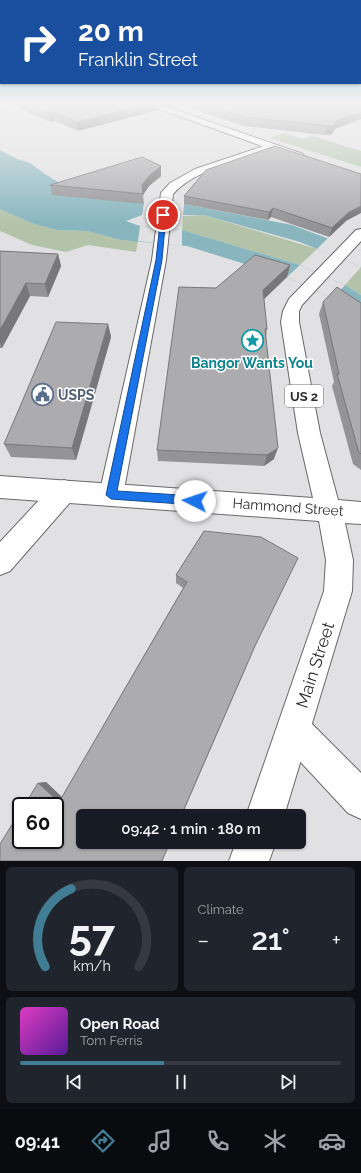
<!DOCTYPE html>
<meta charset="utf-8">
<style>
:root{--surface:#171b24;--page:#20242c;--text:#f1f3f6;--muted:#9ea1a6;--line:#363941;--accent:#417d95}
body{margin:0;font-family:Raleway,sans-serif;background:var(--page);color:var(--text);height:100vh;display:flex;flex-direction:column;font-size:15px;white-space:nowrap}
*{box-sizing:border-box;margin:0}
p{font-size:13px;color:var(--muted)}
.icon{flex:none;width:22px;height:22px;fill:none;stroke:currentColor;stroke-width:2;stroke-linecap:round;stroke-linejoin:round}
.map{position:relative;height:861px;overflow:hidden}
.details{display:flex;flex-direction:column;gap:6px;padding:6px;background:#0d0f14;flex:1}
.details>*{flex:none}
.banner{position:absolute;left:0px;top:0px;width:361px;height:84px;box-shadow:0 1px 3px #0004;background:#1a4fa0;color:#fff;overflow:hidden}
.speed{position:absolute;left:12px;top:797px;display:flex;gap:8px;font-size:20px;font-weight:700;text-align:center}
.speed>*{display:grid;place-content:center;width:52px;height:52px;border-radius:50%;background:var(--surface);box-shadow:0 1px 3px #0004;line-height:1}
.speed .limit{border:2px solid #111;border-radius:6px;background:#fff;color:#111}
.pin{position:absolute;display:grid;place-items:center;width:34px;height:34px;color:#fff;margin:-17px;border:2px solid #fff;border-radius:50%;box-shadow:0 1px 4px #0007}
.me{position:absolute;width:44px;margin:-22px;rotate:274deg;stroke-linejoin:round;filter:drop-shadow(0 0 3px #0008)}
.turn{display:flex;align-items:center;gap:14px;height:84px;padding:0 12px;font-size:18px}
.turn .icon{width:52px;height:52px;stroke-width:2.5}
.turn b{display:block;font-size:28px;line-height:34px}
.big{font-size:30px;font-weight:600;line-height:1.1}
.details .card{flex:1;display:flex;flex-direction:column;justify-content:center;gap:6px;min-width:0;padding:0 14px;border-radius:6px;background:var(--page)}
.details .dial{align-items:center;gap:0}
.dial svg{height:104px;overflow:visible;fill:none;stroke:var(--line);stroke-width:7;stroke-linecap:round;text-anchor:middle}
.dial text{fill:var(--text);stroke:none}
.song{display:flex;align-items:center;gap:12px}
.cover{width:48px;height:48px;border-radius:6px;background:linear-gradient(135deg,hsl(310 70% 55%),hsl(270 70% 35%))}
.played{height:4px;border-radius:2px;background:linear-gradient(90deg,var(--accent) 45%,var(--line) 45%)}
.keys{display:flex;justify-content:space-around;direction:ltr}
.heat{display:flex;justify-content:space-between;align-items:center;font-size:22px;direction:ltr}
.details .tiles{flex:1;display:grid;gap:6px;grid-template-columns:1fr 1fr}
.card:last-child{grid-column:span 2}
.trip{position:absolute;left:76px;top:809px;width:230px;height:40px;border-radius:6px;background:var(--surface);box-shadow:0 1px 3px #0004;font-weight:600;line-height:40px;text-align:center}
.tab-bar{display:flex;height:64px;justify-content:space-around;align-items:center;background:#090b0e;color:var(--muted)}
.tab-bar .icon{width:28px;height:28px}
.tab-bar .active{color:var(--accent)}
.tab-bar b{font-size:18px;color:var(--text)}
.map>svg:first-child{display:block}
.green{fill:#b2c3aa}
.water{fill:#88b5be}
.pier{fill:#e1e1e3}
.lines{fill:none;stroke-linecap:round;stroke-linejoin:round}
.minor-casing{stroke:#69696b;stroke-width:2}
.tertiary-casing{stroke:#69696b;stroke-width:2}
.primary-casing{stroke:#69696b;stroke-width:2}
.minor{fill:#fff;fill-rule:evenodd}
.tertiary{fill:#fff;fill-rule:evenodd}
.primary{fill:#fff;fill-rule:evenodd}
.wall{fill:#949396}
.shaded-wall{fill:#78787a}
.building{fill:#acabae;stroke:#78787a}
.route{fill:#1a73e8;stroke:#114b97}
.labels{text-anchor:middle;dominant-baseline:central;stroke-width:3;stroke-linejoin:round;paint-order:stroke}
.shield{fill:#fff;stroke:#6c6c6d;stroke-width:1}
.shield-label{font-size:13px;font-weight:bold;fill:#2d2d2e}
.culture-label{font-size:14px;font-weight:bold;fill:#0d838f;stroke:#fff}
.service-label{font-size:14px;font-weight:bold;fill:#4e5e75;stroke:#fff;text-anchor:start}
.street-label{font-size:14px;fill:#2d2d2e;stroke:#fff}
.near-street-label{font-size:17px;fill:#2d2d2e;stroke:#fff}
</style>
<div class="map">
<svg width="361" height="861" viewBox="0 0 361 861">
<rect width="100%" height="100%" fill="#e1e1e3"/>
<g class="green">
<polygon points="284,133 303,139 313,136 361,151 361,167 270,138"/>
<polygon points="0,209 31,223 57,230 87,231 121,240 138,241 136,252 88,245 66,252 32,245 0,231"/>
<polygon points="204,215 317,249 300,265 182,230 183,216"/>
<polygon points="361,267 361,295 345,285"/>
</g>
<polygon class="water" points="0,150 17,159 30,163 45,174 63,185 144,204 184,204 292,225 361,251 361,267 300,242 204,215 142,215 126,221 140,226 182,230 300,265 345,285 361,295 361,318 333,299 287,277 187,246 121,240 87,231 57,230 31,223 0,209"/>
<g class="pier">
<polygon points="144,204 184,204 183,216 142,215"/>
<polygon points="140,226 182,230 182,246 138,241"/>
<polygon points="329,237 361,251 361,267 317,249"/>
<polygon points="300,265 345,285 333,299 287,277"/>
</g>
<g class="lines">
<defs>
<g id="minor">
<path d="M 270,144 L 274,145 L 275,147 L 274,149 C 242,160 195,169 173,194 L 166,260 L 123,495 L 120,503 L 111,506 L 102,503 L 99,495 L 152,260 L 161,193 L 170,183 L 195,169 Z"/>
<polygon points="64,480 73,483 76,491 73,499 10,571 0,575 0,542 55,483"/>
<polygon points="294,713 306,718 361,773 361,819 348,813 282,742 277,730 282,718"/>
</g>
<polygon id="tertiary" points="146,104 158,104 303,154 304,156 303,158 295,158"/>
<g id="primary">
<polygon points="361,229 361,241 302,305 299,311 299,322 320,433 338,500 361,502 361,524 345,523 353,560 352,591 284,816 246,816 324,591 326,560 319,521 0,498 0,476 313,498 298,433 281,322 283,311 289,299 356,230"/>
<polygon points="236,842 276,842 269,861 229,861"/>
</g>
</defs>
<use href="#minor" class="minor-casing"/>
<use href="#tertiary" class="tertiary-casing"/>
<use href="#primary" class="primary-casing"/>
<use href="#minor" class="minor"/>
<use href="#tertiary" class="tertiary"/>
<use href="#primary" class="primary"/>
</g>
<g class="wall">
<polygon points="10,104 158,104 158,110 78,131 55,121 50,122"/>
<polygon points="163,104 177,104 177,105 171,107"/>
<polygon points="180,104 361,104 335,129 332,134 325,135 244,126"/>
<polygon points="161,166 161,176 149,186 143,195 144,204 52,195 50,185"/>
<polygon points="206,170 346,221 329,237 271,217 268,220 184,204 184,196"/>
<polygon points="0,251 58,254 61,266 48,297 30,296 2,348 0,348"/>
<polygon points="290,265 287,277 264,299 267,329 266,338 274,459 264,466 158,461 157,450 216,288"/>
<polygon points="323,302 361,303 361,470 353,464 332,386 334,382 319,314"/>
<polygon points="108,324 111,337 76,460 11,457 4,444"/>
<polygon points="204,531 255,646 162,861 38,783 46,782 62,797 183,588 176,583 176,575"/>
</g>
<g class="shaded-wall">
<polygon points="148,104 158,104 158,110 78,131 77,122"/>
<polygon points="171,104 177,104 177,105 171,107"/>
<polygon points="53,112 55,121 50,122 48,113"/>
<polygon points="361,112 361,119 335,129 332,134 325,135 327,126 337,120"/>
<polygon points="161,166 161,176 149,186 143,195 142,185 149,176"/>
<polygon points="361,206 361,213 346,221 329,237 332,228 349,212"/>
<polygon points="273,208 271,217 268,220 269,212"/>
<polygon points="58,254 61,266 48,297 45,284"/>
<polygon points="290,265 287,277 261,302 263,290"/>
<polygon points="26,283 30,296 2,348 0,343 0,330"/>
<polygon points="108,324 111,337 76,460 72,448"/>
<polygon points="278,448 274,459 264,466 267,455"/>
<polygon points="46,782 66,801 59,802 38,783"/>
</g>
<g class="building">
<polygon points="27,104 148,104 77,122 53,112 48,113"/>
<polygon points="206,104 361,104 361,112 337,120 334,125 327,126 245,117"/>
<polygon points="275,146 361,174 361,206 349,212 332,228 273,208 269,212 184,196 206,170"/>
<polygon points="142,157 161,166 149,176 142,185 143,194 50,185"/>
<polygon points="0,251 58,254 45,284 26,283 0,330"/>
<polygon points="255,255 290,265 263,290 267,329 265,329 278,448 267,455 157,450 179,287 216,288"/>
<polygon points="337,287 361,303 361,454 359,453 337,374 339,374 323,302"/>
<polygon points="56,322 108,324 72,448 4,444"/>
<polygon points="204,531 261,537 298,558 255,646 181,816 83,816 83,842 170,842 162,861 0,861 0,844 21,810 21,840 55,840 55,806 24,806 38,783 59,802 187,582 176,575"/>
</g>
<linearGradient id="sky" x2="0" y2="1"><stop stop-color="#81b4d7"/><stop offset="0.46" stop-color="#f2f2f2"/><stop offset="1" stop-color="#f2f2f2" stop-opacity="0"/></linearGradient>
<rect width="361" height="225" fill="url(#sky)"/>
<polygon class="route" points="161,214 166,215 162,260 117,491 195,496 198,497 200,501 198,504 195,505 111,499 106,495 156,260"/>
<defs>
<symbol id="sight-ring" viewBox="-11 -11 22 22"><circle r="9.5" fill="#fff" stroke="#0f9aa8" stroke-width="1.5"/><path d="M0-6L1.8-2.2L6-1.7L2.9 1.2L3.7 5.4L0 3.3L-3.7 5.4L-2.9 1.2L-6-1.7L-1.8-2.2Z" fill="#0f9aa8"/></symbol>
<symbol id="civic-ring" viewBox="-11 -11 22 22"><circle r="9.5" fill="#fff" stroke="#5c6f8a" stroke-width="1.5"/><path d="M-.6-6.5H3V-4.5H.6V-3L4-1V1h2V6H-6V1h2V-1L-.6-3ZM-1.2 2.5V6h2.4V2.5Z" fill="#5c6f8a"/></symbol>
</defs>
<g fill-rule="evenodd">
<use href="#sight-ring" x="240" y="328" width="25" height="25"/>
<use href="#civic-ring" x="30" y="382" width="25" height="25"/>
</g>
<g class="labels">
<rect class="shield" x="285" y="385" width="38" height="22" rx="3"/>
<g class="shield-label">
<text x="304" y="396">US 2</text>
</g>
<g class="culture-label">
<text x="252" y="363">Bangor Wants You</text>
</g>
<g class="service-label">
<text x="58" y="395">USPS</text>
</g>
<g class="street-label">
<text transform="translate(288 507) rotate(4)">Hammond Street</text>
</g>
<g class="near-street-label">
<text transform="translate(315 665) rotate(-72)">Main Street</text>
</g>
</g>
</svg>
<div class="speed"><div class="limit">60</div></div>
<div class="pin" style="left:163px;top:215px;background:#d93025"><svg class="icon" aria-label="arrive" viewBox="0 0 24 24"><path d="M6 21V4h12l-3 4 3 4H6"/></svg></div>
<svg class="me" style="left:195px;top:501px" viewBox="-20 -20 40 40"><circle r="19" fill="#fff"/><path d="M0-13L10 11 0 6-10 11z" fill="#1a73e8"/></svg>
<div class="trip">09:42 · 1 min · 180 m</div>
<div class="banner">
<div class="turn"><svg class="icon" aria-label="right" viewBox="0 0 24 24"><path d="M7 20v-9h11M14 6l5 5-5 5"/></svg><div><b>20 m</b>Franklin Street</div></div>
</div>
</div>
<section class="details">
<div class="tiles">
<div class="card dial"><svg viewBox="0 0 100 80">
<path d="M14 69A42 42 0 1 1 86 69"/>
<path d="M14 69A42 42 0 0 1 34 9" stroke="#417d95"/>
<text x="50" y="56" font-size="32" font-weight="700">57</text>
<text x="50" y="72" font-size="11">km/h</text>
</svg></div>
<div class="card"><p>Climate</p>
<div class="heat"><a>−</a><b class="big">21°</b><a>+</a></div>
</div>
<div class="card">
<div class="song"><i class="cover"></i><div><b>Open Road</b><p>Tom Ferris</p></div></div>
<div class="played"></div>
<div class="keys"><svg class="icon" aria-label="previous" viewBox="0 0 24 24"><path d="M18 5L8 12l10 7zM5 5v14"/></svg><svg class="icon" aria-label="pause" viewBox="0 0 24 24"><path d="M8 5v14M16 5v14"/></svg><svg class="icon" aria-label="next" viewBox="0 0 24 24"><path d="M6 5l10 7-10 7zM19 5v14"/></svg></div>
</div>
</div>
</section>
<nav class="tab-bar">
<b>09:41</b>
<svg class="icon active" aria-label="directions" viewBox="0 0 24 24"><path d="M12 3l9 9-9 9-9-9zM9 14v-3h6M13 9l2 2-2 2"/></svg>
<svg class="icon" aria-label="music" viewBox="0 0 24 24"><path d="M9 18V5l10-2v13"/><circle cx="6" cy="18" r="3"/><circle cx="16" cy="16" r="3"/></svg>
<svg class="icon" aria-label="phone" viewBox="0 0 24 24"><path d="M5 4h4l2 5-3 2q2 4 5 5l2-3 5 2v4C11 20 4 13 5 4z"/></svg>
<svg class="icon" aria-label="climate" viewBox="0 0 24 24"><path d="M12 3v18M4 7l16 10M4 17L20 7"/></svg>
<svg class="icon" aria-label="car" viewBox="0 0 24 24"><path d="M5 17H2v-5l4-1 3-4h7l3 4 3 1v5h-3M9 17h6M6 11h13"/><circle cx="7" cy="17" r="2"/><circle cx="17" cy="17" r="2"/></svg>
</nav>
